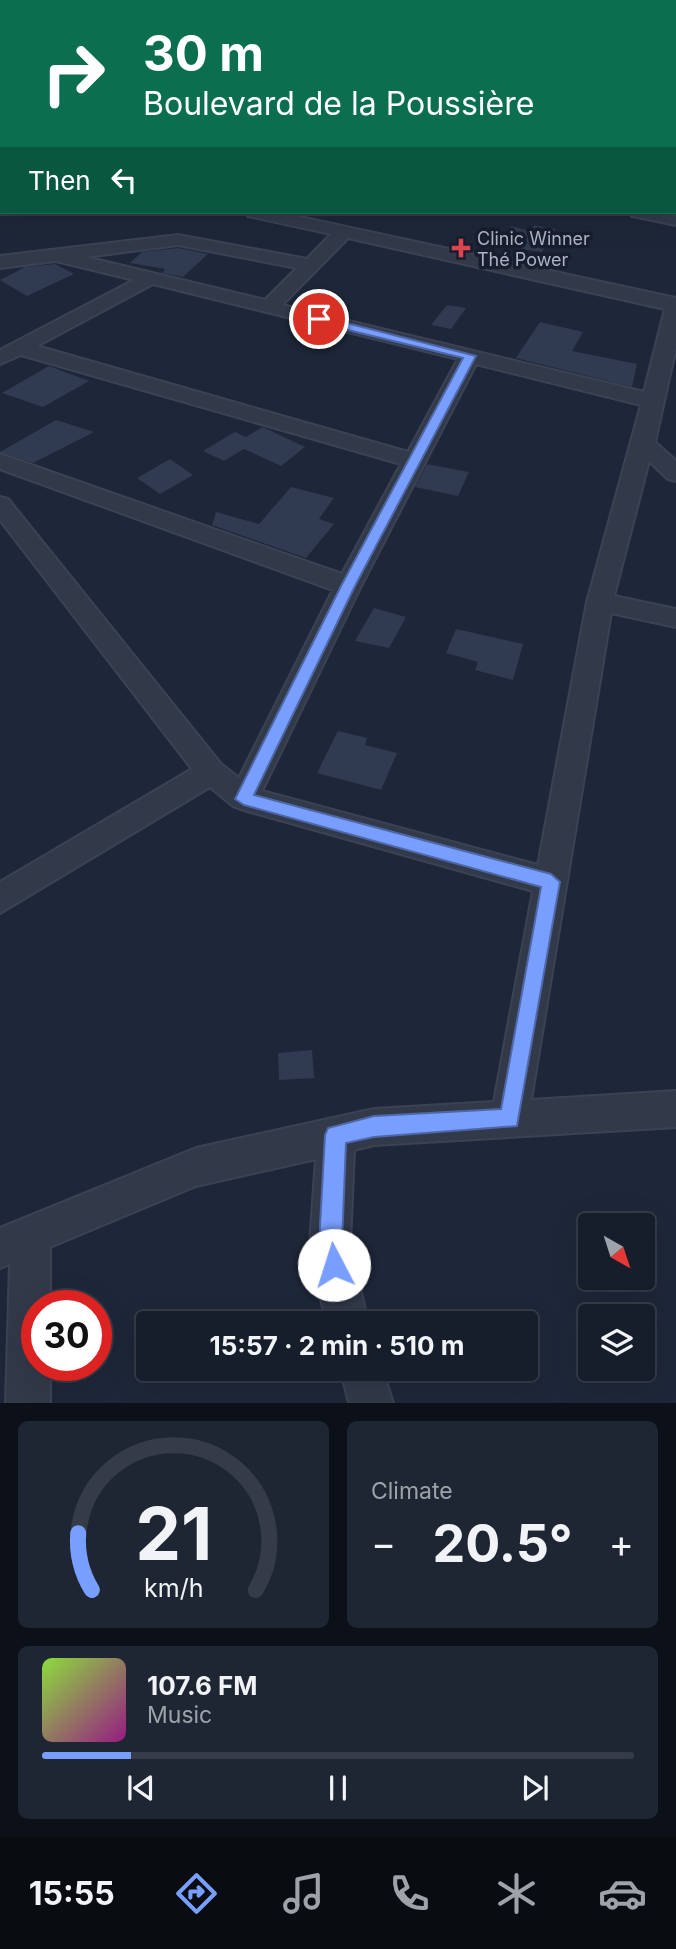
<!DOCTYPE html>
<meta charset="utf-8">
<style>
:root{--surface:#161d2b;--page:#1f2633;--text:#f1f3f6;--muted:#9ea2a9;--line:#353b47;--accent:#789eff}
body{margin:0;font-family:Inter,sans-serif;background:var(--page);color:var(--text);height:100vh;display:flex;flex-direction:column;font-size:26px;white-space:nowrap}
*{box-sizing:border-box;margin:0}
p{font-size:23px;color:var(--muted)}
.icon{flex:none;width:38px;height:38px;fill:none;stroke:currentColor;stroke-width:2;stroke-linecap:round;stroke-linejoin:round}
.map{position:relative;height:1403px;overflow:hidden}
.panel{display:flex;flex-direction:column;gap:18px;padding:18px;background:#0c1018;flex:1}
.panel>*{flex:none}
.banner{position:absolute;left:0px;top:0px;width:677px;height:214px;box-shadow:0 7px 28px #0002,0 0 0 2px var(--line);background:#0b6e4f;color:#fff;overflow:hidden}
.needle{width:46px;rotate:141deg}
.buttons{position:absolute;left:578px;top:1213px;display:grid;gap:14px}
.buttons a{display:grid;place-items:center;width:77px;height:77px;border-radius:7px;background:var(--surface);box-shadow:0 7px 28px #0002,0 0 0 2px var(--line);font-size:35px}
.speed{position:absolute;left:21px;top:1290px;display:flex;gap:14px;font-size:35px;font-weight:700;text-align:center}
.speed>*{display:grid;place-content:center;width:91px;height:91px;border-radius:50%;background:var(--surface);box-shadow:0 7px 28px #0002,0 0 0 2px var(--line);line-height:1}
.speed .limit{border:10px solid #d22;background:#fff;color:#111}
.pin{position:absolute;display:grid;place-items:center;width:60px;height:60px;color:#fff;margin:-30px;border:4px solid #fff;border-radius:50%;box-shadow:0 2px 7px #0007}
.me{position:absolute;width:77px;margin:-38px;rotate:355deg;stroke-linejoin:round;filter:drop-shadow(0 0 5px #0008)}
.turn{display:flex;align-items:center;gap:24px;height:147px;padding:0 28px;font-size:32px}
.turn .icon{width:91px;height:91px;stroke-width:2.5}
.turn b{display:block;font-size:49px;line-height:60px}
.then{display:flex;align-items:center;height:66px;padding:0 28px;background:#0003;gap:14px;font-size:26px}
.big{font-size:52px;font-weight:700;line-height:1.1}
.panel .tile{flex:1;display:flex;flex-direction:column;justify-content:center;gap:10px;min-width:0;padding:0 24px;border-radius:10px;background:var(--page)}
.panel .dial{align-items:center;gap:0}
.dial svg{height:182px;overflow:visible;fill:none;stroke:var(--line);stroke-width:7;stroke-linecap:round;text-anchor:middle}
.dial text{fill:var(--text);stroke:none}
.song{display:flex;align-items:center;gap:21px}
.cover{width:84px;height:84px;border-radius:10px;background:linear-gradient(135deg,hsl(90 70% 55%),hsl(310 70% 35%))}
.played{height:7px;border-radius:4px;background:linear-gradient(90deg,var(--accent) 15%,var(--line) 15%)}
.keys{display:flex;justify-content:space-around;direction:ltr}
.heat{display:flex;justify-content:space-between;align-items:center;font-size:38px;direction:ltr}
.panel .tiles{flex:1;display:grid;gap:18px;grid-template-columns:1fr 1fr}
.tile:last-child{grid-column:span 2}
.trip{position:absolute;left:136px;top:1311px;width:402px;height:70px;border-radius:7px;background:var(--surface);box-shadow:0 7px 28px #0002,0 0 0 2px var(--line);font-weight:700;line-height:70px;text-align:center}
.dock{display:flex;height:112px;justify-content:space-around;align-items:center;background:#090c11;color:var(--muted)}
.dock .icon{width:49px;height:49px}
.dock .selected{color:var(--accent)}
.dock b{font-size:32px;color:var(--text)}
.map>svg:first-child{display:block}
.building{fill:#303a50}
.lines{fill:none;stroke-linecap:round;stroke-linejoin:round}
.minor-casing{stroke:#3b4253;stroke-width:4}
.minor{fill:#323949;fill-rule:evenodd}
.route{fill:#789eff;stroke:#4e67a6;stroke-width:2}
.health-dot{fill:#e0444e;stroke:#181e2d;stroke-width:2.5}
.labels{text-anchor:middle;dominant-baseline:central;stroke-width:7;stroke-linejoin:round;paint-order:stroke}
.far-poi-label{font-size:18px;fill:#acb3c6;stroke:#181e2d;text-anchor:start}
</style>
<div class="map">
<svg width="676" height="1403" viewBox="0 0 676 1403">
<rect width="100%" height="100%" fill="#1e2739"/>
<g class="building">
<polygon points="534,225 556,229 542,252 498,246 511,226 530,231"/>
<polygon points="178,248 208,254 183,277 162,273 165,269 130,263 142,252"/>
<polygon points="55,264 74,274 27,296 0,280 25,267"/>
<polygon points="447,305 466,308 451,329 431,325"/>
<polygon points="540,322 583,332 572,351 637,364 632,387 516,358"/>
<polygon points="49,366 89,381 43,407 2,393"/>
<polygon points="56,420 94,432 33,463 0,452"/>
<polygon points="263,427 305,447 281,466 244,449 224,461 203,451 235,432 246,437"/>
<polygon points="170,459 193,475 160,494 137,478"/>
<polygon points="427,464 469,472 458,496 415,487"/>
<polygon points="291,487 334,498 319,519 334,524 306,558 212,525 216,512 259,524"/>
<polygon points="374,608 406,617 389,648 355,641"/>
<polygon points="456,629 523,644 513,680 475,670 478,662 446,653"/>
<polygon points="338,731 367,738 365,745 397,753 381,790 317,773"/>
<polygon points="312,1050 314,1078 279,1080 278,1053"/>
</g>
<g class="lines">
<defs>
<g id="minor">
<polygon points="13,0 27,0 28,2 14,2"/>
<polygon points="165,0 179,0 180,2 166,2"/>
<polygon points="211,0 228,0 210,2"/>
<polygon points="384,0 402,0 383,2"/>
<polygon points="428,0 443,0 444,2 429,2"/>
<polygon points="575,0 589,0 590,2 576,2"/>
<polygon points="0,53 2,53 0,62"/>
<rect x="0" y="79" width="2" height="8"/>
<polygon points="0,150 2,151 2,161 0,160"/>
<polygon points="0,179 2,179 0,190"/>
<path d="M 245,212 L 277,212 L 676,298 L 676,347 L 655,442 L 676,461 L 676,481 L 668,479 L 649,461 L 614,596 L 676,609 L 676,627 L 611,613 L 531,1100 L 676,1091 L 676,1127 L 374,1145 L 354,1150 L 350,1244 L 368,1323 L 326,1323 L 310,1244 L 316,1159 L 196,1186 L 50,1247 L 50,1306 L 37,1306 L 37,1365 L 50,1365 L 50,1403 L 6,1403 L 10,1264 L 0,1268 L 0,1228 L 196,1148 L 374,1109 L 494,1102 L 533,891 L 244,810 L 233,806 L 210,787 L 0,913 L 0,882 L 192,769 L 0,520 L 0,497 L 8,499 L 221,764 L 239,778 L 333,590 L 0,469 L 0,454 L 342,574 L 401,464 L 21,355 L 0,364 L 0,350 L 134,280 L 56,261 L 0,268 L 0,256 L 178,235 L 307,259 L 331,234 L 248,216 ZM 348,238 L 665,309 L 644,392 L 282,305 ZM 178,245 L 297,268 L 265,300 L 86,257 ZM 153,284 L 458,359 L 408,452 L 37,346 ZM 476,364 L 641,405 L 587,602 L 538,865 L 262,791 L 361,586 Z"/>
<polygon points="629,212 676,215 676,225 632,216"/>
<polygon points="340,1368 382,1368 393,1403 349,1403"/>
</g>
</defs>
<use href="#minor" class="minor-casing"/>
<use href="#minor" class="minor"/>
</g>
<polygon class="route" points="319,316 476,356 355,586 254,795 551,874 560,882 517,1126 374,1137 346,1143 342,1244 346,1265 342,1273 334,1276 326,1273 319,1244 325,1135 328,1128 374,1116 501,1109 541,887 244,805 235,799 341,586 463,358 315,322 313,319"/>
<path class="health-dot" d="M457.5 237.5h7v7h7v7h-7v7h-7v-7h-7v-7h7z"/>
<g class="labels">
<g class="far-poi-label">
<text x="477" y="238">Clinic Winner<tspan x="477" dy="21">Thé Power</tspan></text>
</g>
</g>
</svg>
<div class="buttons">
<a><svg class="needle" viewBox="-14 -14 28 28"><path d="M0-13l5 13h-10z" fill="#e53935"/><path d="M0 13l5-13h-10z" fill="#9ea2a9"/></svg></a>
<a><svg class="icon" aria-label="layers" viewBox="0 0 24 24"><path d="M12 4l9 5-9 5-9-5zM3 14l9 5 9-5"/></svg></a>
</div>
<div class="speed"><div class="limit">30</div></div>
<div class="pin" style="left:319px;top:319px;background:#d93025"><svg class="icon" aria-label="arrive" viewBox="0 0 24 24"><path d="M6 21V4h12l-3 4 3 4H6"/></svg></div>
<svg class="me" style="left:334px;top:1265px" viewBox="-20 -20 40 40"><circle r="19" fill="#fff"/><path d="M0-13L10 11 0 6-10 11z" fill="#789eff"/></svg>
<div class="trip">15:57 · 2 min · 510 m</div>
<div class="banner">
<div class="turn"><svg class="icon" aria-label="right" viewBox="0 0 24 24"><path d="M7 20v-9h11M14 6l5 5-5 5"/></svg><div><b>30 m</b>Boulevard de la Poussière</div></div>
<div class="then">Then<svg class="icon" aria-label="left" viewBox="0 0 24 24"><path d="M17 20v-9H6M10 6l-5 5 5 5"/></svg></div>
</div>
</div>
<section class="panel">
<div class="tiles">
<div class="tile dial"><svg viewBox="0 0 100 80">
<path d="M14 69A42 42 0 1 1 86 69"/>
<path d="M14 69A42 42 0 0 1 8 44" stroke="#789eff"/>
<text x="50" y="56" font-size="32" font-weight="700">21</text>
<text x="50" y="72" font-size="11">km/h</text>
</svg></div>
<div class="tile"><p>Climate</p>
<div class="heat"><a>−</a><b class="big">20.5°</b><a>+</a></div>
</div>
<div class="tile">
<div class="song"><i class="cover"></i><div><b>107.6 FM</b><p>Music</p></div></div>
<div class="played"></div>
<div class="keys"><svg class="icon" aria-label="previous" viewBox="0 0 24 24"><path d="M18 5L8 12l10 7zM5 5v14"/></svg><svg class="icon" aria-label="pause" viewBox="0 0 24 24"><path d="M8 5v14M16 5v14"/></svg><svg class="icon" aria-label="next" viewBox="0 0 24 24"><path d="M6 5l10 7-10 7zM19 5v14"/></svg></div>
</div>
</div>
</section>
<nav class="dock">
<b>15:55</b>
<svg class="icon selected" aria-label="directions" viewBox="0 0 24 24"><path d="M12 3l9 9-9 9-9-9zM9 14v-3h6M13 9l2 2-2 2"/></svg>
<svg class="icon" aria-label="music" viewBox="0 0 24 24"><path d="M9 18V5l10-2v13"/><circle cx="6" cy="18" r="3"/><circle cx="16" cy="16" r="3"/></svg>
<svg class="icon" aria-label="phone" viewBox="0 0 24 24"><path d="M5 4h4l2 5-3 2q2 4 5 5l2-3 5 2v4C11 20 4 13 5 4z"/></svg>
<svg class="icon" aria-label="climate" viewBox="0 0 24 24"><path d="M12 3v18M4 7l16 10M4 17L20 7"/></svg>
<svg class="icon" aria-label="car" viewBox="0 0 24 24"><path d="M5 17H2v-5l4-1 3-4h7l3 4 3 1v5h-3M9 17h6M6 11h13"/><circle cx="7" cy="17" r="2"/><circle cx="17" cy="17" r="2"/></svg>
</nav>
